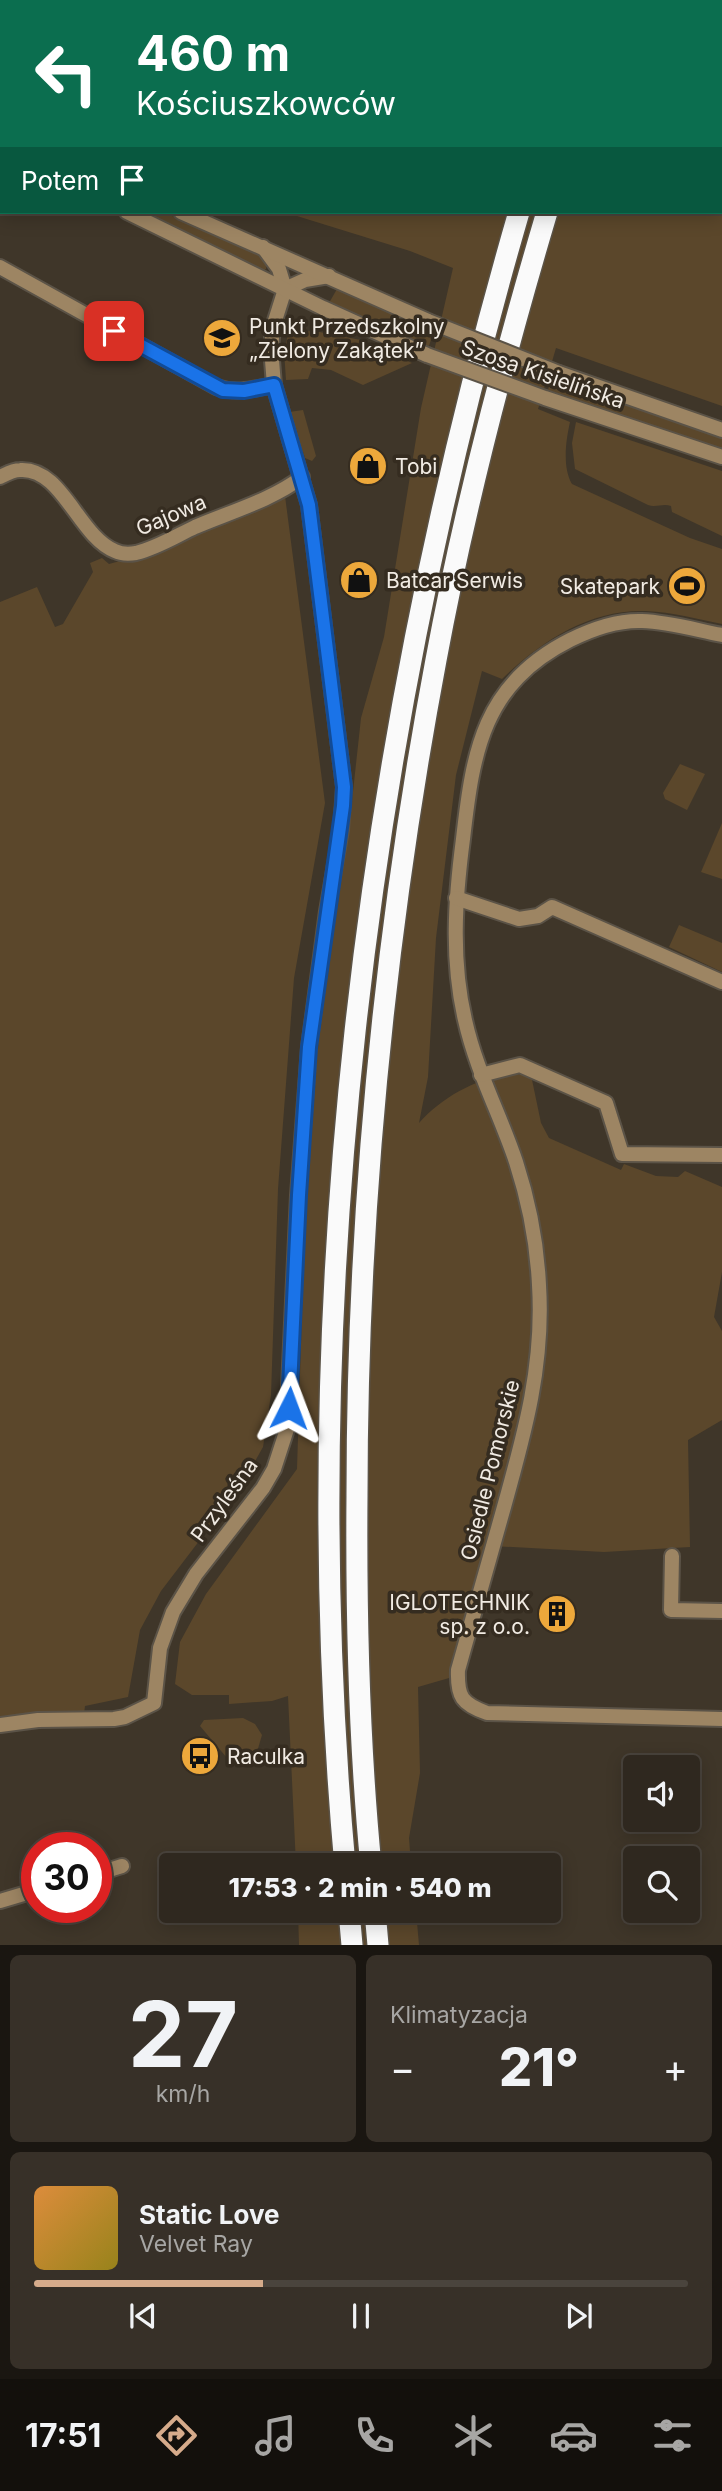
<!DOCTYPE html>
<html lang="pl">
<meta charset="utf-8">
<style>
:root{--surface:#2f281f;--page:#373028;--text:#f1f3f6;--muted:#a7a6a4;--line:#4a443d;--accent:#d6ab8b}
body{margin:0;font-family:Inter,sans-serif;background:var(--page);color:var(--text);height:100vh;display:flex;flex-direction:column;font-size:26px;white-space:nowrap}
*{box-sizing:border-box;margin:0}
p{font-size:23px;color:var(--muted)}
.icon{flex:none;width:38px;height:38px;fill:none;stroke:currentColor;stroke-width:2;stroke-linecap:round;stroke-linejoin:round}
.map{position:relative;height:1945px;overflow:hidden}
.sheet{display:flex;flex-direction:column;gap:10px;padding:10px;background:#1a1611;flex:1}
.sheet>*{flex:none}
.top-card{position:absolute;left:0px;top:0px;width:723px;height:214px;box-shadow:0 4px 18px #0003,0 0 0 2px var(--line);background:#0b6e4f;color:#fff;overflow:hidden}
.tools{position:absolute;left:623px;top:1755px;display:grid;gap:14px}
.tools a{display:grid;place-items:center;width:77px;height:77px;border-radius:7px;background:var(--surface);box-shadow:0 4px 18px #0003,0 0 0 2px var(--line);font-size:35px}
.speed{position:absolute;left:21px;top:1832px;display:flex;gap:14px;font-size:35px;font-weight:700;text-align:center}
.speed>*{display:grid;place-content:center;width:91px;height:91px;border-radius:50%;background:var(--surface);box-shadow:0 4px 18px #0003,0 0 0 2px var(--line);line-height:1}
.speed .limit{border:10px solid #d22;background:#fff;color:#111}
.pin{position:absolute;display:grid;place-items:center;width:60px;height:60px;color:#fff;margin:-30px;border-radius:14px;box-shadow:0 4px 10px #0006}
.me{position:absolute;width:77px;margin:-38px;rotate:3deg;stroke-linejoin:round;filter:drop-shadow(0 0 5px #0008)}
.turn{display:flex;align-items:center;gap:24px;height:147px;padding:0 21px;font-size:32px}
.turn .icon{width:91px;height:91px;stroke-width:2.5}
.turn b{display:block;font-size:49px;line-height:60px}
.then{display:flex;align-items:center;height:66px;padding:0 21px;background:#0003;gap:14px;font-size:26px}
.big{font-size:52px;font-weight:800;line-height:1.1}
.sheet .widget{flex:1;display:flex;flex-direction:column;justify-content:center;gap:10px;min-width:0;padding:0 24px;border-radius:10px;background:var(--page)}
.sheet .dial{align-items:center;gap:0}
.dial b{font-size:91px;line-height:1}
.song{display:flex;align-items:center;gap:21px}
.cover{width:84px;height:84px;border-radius:10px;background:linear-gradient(135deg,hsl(30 70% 55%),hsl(50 70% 35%))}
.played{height:7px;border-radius:4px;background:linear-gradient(90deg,var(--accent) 35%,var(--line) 35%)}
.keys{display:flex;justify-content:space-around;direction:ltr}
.heat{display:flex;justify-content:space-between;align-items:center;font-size:38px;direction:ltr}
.sheet .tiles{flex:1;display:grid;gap:10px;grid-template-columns:1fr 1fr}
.widget:last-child{grid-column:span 2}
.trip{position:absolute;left:159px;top:1853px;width:402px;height:70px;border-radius:7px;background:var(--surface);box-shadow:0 4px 18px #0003,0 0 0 2px var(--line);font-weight:800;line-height:70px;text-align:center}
.dock{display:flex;height:112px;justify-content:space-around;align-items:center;background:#13100c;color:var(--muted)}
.dock .icon{width:49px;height:49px}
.dock .on{color:var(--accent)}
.dock b{font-size:32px;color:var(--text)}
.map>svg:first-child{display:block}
.green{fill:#5b472b}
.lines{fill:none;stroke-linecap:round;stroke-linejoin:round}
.minor-casing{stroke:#5b5347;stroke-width:18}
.tertiary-casing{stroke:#5b5347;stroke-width:18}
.motorway-casing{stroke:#5b5347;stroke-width:24}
.minor{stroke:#9d8563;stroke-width:14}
.tertiary{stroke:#9d8563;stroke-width:14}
.motorway{stroke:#fafafa;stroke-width:21}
.tertiary-bridge-casing{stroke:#5b5347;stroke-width:18;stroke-linecap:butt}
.tertiary-bridge{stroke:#9d8563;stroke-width:14}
.route-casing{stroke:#114b97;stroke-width:18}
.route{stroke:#1a73e8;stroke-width:12}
.labels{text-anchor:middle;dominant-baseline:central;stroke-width:7;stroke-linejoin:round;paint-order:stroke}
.poi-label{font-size:21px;fill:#f1ebe3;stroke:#352c20;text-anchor:start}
.street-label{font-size:21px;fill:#f1ebe3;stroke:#352c20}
</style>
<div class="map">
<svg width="722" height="1945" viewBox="0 0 722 1945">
<rect width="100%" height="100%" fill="#3f3629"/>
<g class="green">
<path d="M 0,0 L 722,0 L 722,406 L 556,348 L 538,409 L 570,422 C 566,440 562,467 572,484 L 690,538 L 722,549 L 722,624 C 697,619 672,612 646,611 C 590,609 541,641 502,679 L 482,671 L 456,775 L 436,938 L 428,1077 L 419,1123 C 445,1094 489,1070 531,1075 L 541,1123 L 549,1138 L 621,1170 L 624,1164 L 656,1176 L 678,1177 L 685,1171 L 722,1187 L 722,1272 L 714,1317 L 722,1331 L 722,1420 L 688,1440 L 690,1547 L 604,1552 L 492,1546 L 456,1676 L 418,1687 L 420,1773 L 409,1838 L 411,1865 L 296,1865 L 288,1696 L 272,1701 L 229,1704 L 229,1695 L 192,1695 L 175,1684 L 180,1642 L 206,1594 L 297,1469 L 304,1249 L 311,1113 L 333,910 L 351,810 L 361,718 L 384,637 L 421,408 L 453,268 L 410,251 L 284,212 L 721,212 L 721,2 L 2,2 L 2,83 Z"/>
<polygon points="144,212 163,212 260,254 267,261 266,269 264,270"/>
<polygon points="337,289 433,333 429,346 329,303"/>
<polygon points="314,331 361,340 412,363 363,385 331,370 312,368 308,379 286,380 284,351 288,335 293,332"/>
<polygon points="551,379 722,438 722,449 548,390"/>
<polygon points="303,410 316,456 312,461 305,458 289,412"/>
<path d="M 576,422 L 722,471 L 722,536 L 672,512 L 671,506 C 663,503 656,508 648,505 L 575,469 L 572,443 Z"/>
<polygon points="285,496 325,803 294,978 278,1189 271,1395 263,1447 241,1486 161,1591 140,1630 128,1697 85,1706 84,1714 0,1716 0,602 37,587 55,627 63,624 93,572 90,563 102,558 109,564 149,553"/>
<polygon points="680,764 705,774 687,810 665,799 663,793"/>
<polygon points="722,823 722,879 701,872"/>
<polygon points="679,925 722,943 722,972 669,947"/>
<polygon points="243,1718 255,1724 262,1735 257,1752 242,1761 227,1758 200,1726 204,1720"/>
<polygon points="298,1911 416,1911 419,1945 299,1945"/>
</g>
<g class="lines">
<defs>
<g id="minor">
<polyline points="0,168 2,165"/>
<path d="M 0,267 L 216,387 C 236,394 253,389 274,385"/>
<polyline points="285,289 305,280 329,276"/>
<path d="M 0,477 C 6,474 13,470 20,470 C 62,467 79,537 115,551 C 121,554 130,554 136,553 C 157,548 176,536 195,527 C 230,512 272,500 302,477"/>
<path d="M 722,635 C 696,630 669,622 642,621 C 616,620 592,629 570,640 C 483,684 473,751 463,839 C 455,900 451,960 465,1020 C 476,1070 500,1114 516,1162 C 529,1202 537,1243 539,1285 C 544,1364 525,1432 504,1507 C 489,1562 473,1616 458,1670 C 457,1697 462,1704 487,1713 L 722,1719"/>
<polyline points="456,898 519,919 538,916 552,907 722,982"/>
<polyline points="481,1075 520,1065 606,1103 622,1154 722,1155"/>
<polyline points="672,1556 671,1610 722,1611"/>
<polyline points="0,1725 38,1720 114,1719 125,1717 154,1703 160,1648 173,1612 196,1574 263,1488 274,1469 287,1429 298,1195 309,1047 327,911 341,830 344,787 309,505 274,385 271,348 273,327 285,289 279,269 263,247"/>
<polyline points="96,1874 122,1866"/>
<polyline points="0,1901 37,1890"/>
</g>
<g id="tertiary">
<polyline points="0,133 2,134"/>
<polyline points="0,158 2,158"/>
<polyline points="127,212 323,308 427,355"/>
<polyline points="181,212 428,321"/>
<polyline points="559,373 722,430"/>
<polyline points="545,398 722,457"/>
</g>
<g id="motorway">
<polyline points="587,2 587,0"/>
<polyline points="614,2 614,0"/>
<path d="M 345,1866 C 295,1310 364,746 519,212"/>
<path d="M 371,1866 C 359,1743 356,1619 357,1496 C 357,1216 384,936 436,660 C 464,509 503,360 547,212"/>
<polyline points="349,1911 352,1945"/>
<polyline points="375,1911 378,1945"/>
</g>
</defs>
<use href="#minor" class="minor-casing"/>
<use href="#tertiary" class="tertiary-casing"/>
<use href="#motorway" class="motorway-casing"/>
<use href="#minor" class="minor"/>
<use href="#tertiary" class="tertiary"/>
<use href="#motorway" class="motorway"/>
<defs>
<g id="tertiary-bridge">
<polyline points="428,321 559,373"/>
<polyline points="427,355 545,398"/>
</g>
</defs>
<use href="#tertiary-bridge" class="tertiary-bridge-casing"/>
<use href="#tertiary-bridge" class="tertiary-bridge"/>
</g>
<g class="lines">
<defs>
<polyline id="route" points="114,331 223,390 244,391 274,385 309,505 344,787 343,806 309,1047 299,1195 289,1408"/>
</defs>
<use href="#route" class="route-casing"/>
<use href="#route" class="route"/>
</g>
<defs>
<symbol id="school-disc" viewBox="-11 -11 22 22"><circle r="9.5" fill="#eda83b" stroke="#352c20"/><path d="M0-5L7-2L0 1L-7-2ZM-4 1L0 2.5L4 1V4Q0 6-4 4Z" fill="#111"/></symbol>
<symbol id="shop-disc" viewBox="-11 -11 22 22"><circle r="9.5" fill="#eda83b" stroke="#352c20"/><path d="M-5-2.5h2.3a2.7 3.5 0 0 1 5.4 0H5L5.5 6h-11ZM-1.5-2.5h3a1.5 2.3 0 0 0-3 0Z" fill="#111"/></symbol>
<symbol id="stadium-disc" viewBox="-11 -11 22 22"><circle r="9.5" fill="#eda83b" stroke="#352c20"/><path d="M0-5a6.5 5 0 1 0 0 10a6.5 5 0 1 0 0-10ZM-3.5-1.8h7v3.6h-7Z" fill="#111"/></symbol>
<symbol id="building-disc" viewBox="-11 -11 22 22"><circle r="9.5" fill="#eda83b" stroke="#352c20"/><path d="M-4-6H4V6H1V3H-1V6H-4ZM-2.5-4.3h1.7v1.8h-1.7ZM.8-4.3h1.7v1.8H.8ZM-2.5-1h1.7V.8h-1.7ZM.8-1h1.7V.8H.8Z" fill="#111"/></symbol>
<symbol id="bus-disc" viewBox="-11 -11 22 22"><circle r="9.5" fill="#eda83b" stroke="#352c20"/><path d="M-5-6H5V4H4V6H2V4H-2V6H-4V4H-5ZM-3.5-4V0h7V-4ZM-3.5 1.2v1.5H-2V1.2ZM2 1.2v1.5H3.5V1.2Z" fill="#111"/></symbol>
</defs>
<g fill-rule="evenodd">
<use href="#school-disc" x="200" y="316" width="44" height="44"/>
<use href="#shop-disc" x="346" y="444" width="44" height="44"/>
<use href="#shop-disc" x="337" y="558" width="44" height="44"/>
<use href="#stadium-disc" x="665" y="564" width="44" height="44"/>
<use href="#building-disc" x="535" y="1592" width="44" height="44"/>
<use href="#bus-disc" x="178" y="1734" width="44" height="44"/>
</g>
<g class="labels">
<g class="poi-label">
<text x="249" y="326">Punkt Przedszkolny<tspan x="249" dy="24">„Zielony Zakątek”</tspan></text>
<text x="395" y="466">Tobi</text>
<text x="386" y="580">Batcar Serwis</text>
<text x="660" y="586" text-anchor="end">Skatepark</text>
<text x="530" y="1602" text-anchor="end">IGLOTECHNIK<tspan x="530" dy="24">sp. z o.o.</tspan></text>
<text x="227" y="1756">Raculka</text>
</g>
<g class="street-label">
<text transform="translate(543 374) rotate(19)">Szosa Kisielińska</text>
<text transform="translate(171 515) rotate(-23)">Gajowa</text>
<text transform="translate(490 1470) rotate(-76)">Osiedle Pomorskie</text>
<text transform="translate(224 1500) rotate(-54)">Przyleśna</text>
</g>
</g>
</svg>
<div class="tools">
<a><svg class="icon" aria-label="sound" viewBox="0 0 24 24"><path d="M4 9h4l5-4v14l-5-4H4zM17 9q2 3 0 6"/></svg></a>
<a><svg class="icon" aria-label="search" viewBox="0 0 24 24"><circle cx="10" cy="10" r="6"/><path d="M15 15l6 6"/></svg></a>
</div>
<div class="speed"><div class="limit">30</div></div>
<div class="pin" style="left:114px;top:331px;background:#d93025"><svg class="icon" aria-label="arrive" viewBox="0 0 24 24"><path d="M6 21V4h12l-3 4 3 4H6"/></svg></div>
<svg class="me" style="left:289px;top:1408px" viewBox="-20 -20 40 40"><path d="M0-17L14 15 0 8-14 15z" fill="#1a73e8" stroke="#fff" stroke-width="4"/></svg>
<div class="trip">17:53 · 2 min · 540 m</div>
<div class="top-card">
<div class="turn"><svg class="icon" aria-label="left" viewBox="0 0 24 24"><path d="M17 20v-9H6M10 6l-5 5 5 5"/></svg><div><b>460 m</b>Kościuszkowców</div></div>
<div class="then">Potem<svg class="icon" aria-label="arrive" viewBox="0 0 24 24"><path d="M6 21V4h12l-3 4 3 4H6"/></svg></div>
</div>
</div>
<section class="sheet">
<div class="tiles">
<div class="widget dial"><b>27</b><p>km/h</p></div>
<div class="widget"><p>Klimatyzacja</p>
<div class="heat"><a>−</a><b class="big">21°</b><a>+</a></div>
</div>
<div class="widget">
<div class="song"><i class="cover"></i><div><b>Static Love</b><p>Velvet Ray</p></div></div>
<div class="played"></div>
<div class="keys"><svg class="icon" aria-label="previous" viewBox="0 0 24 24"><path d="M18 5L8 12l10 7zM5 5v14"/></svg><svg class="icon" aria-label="pause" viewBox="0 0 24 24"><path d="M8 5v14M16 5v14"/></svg><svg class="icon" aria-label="next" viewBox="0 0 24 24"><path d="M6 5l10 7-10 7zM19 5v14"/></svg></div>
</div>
</div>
</section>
<nav class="dock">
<b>17:51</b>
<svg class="icon on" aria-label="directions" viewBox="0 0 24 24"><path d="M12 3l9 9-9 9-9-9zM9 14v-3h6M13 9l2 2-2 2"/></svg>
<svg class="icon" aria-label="music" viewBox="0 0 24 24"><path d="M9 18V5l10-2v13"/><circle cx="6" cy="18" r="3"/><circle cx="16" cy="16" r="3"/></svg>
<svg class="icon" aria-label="phone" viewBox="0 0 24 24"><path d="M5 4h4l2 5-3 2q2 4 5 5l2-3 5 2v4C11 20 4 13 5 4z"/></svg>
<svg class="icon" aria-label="climate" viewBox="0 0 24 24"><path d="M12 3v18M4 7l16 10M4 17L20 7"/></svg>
<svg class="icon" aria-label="car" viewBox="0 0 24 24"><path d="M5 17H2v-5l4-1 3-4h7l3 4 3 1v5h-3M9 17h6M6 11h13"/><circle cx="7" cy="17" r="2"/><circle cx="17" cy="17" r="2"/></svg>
<svg class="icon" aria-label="filters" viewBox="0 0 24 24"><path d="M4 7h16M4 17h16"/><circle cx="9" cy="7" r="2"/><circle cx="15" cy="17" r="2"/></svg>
</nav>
